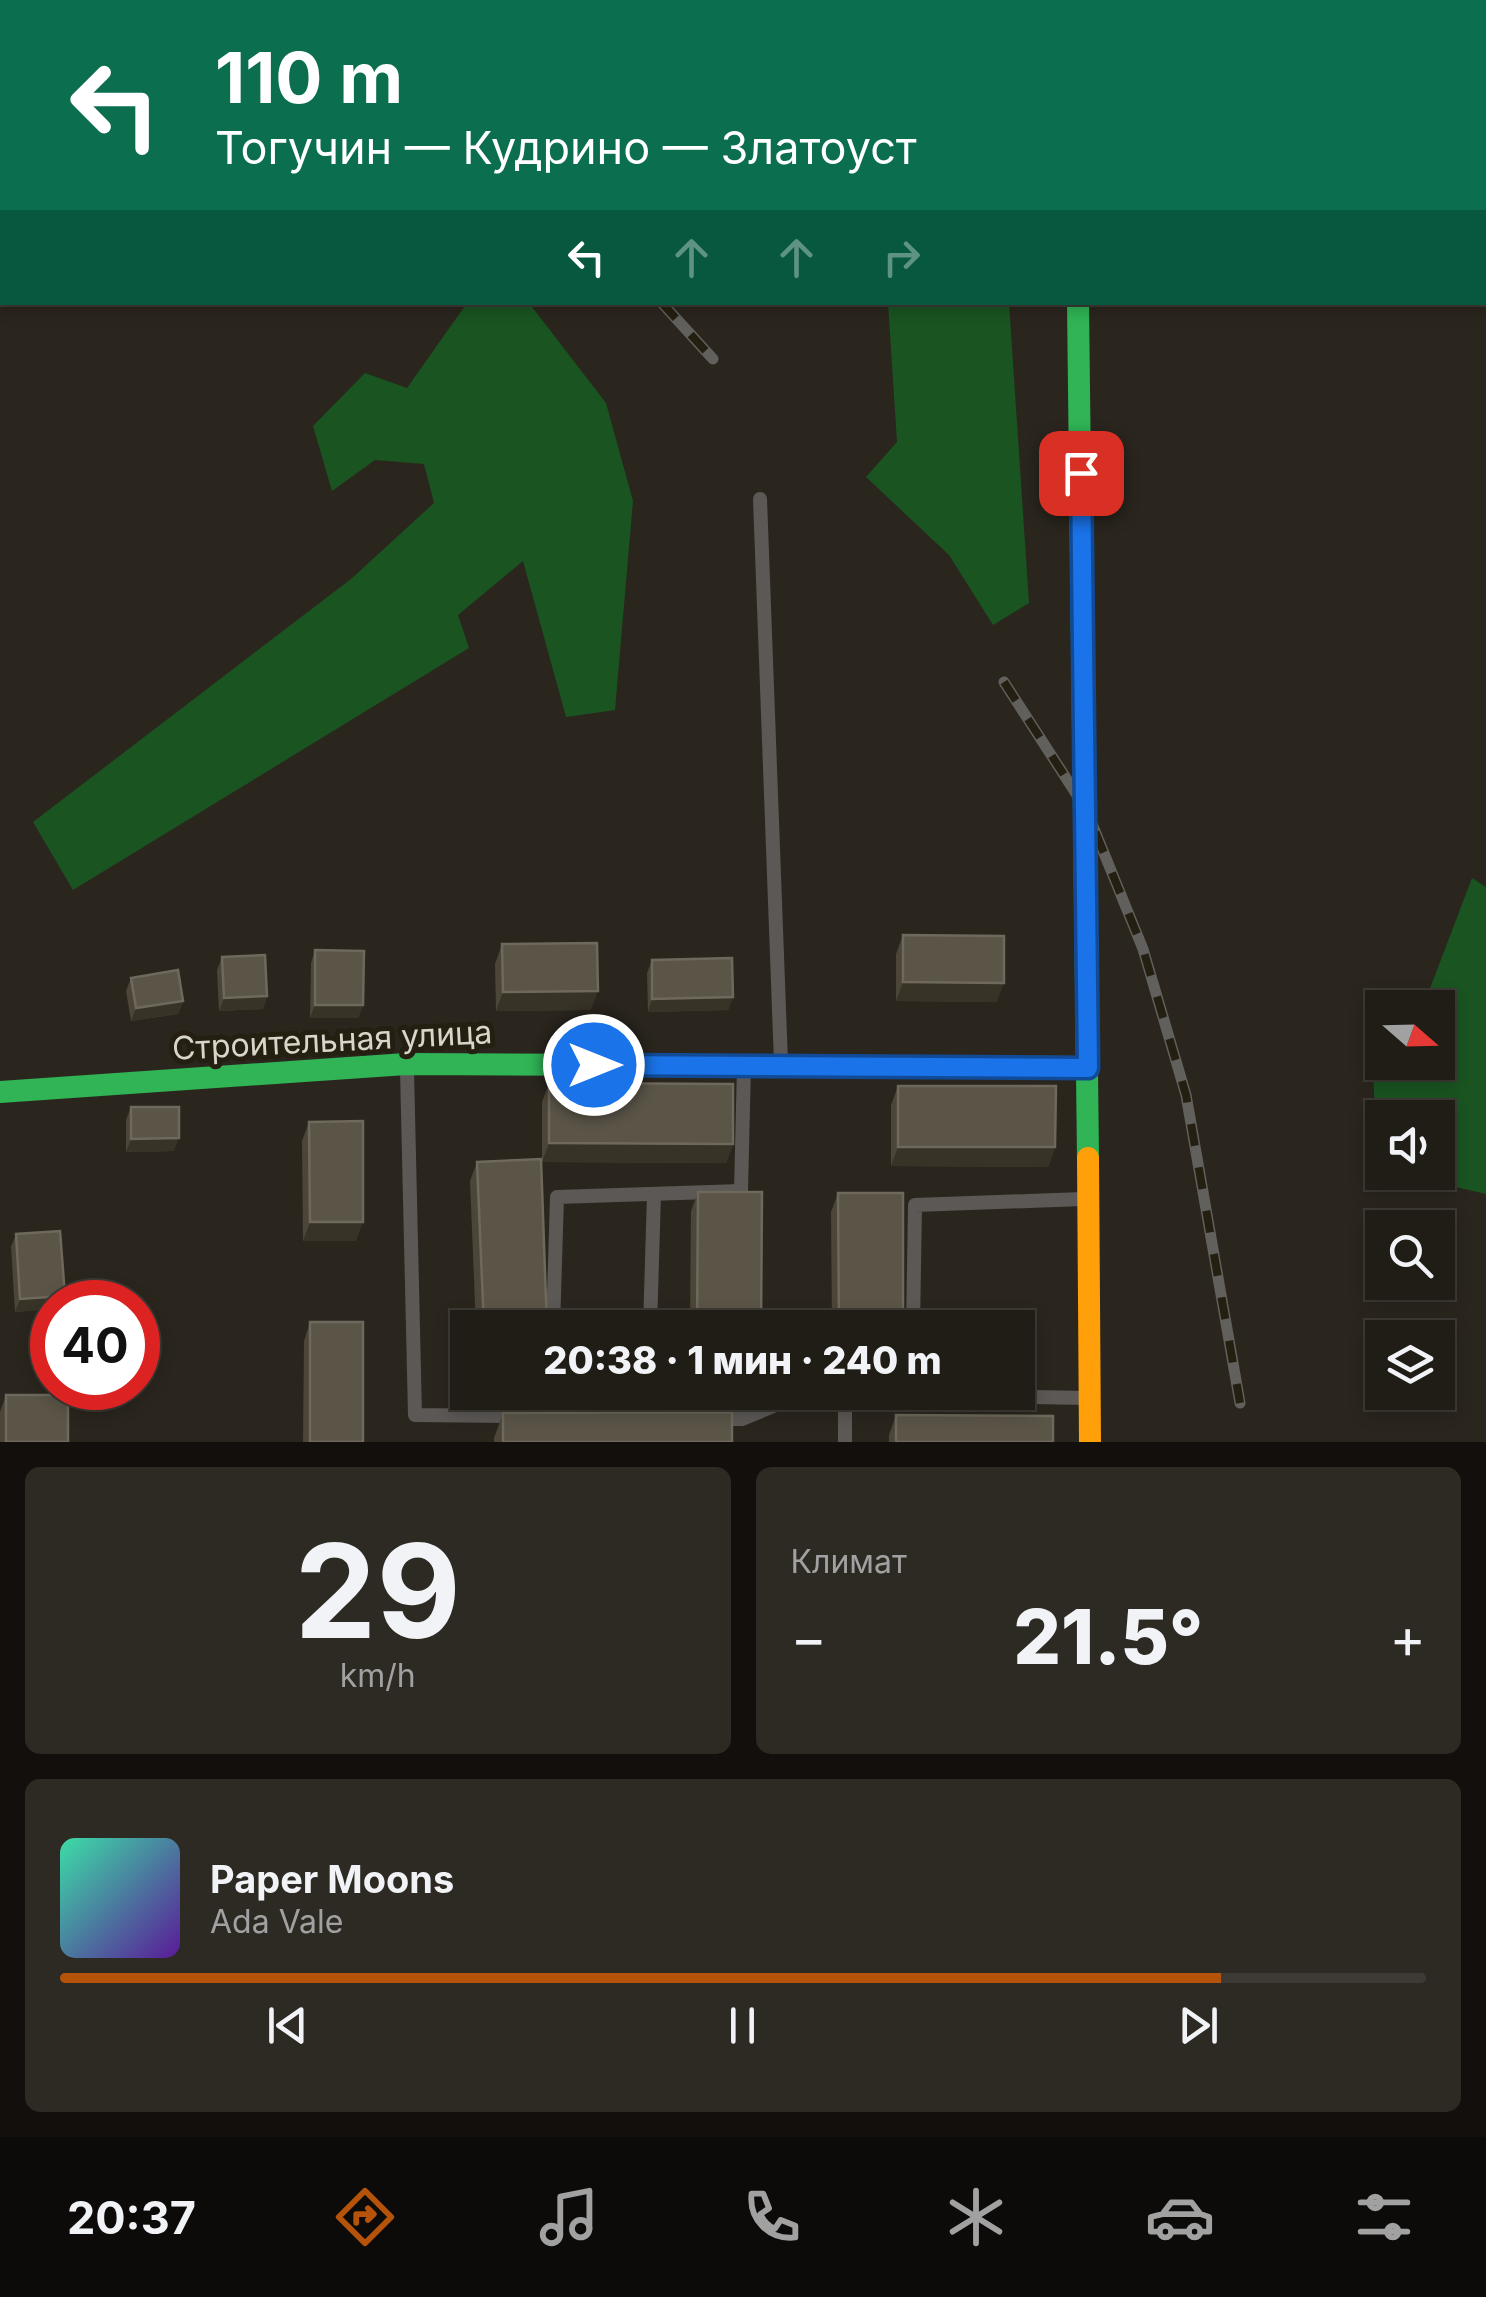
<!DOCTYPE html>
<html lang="ru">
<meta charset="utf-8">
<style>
:root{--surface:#201c16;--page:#2d2923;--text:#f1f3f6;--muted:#a2a1a1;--line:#3d3a35;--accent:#b45309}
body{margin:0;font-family:Inter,sans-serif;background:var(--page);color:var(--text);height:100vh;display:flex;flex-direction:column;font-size:38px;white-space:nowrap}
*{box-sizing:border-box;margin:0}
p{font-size:32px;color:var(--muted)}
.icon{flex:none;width:55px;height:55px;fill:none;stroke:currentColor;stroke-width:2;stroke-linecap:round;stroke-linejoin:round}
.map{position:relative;height:1442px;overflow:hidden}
.sheet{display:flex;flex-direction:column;gap:25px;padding:25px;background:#120f0c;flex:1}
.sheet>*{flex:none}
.top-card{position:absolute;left:0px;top:0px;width:1488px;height:305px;box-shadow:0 5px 15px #0003,0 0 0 2px var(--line);background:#0b6e4f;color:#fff;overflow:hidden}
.needle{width:65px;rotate:110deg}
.buttons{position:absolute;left:1365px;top:990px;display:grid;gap:20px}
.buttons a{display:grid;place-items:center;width:90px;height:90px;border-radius:0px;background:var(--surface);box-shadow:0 5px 15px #0003,0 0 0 2px var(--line);font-size:50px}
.speed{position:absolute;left:30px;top:1280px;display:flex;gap:20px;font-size:50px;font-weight:700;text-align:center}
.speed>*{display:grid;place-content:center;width:130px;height:130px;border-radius:50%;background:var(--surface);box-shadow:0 5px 15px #0003,0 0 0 2px var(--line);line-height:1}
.speed .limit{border:15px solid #d22;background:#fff;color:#111}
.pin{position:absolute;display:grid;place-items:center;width:85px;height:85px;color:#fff;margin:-42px;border-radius:20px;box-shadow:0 5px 15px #0006}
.me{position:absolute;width:110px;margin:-55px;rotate:90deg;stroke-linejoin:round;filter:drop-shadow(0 0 8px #0008)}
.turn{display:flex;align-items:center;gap:35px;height:210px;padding:0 50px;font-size:45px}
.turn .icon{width:130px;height:130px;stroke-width:2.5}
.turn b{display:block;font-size:70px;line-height:85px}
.lanes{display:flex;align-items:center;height:95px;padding:0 50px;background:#0003;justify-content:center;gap:50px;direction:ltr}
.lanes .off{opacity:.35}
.big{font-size:75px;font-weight:800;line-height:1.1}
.sheet .widget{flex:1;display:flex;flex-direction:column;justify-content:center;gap:15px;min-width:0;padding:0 35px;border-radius:15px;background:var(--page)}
.sheet .dial{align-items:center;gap:0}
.dial b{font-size:130px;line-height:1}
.song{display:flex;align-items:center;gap:30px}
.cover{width:120px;height:120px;border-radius:15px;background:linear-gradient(135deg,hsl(160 70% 55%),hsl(270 70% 35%))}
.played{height:10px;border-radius:5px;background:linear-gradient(90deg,var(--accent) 85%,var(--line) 85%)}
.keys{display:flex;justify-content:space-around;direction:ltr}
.heat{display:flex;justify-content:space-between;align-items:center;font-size:55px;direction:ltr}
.sheet .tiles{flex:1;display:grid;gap:25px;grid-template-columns:1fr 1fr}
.widget:last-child{grid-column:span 2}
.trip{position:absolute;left:450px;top:1310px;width:585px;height:100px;border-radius:0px;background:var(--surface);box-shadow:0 5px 15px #0003,0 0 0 2px var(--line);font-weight:800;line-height:100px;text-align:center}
.dock{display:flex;height:160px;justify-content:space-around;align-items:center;background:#0d0b09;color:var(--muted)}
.dock .icon{width:70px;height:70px}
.dock .active{color:var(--accent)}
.dock b{font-size:45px;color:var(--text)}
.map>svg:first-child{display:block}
.green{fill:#1a5421}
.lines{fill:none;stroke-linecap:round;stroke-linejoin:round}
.lane{stroke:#5b5856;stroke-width:14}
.fast{stroke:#30b455;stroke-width:22}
.slow{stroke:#ff9f0a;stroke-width:22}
.rail-casing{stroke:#62605d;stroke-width:11}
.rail{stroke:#241f10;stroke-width:8;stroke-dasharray:22;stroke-linecap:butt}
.wall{fill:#4c4638}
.shaded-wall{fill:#383327}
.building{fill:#5b5548;stroke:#6e695c;stroke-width:2.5}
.route-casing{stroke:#114b97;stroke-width:25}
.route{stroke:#1a73e8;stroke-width:18}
.labels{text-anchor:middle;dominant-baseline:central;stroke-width:10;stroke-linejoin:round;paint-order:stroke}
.street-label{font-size:32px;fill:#d8d5cb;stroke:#241f10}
</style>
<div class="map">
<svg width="1486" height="1442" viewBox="0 0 1486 1442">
<rect width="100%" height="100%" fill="#2a261e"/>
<g class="green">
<polygon points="467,303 529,303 606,403 633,501 615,710 566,717 523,561 458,615 469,648 73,890 33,822 351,579 434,503 424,464 375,460 332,491 313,426 365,373 407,388"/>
<polygon points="888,303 1009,303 1029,603 993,625 949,555 866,477 897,442"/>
<polygon points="1472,878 1486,887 1486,1194 1396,1173 1438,1172 1438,1118 1382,1118 1382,1169 1378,1168 1373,1072 1382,1061 1438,1062 1438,1008 1423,1007"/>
</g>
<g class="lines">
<g class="lane">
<polyline points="760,499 781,1063"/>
<polyline points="407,1070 415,1415 518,1416"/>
<polyline points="553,1328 557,1197 741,1191 744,1066"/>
<polyline points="650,1328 654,1194"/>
<polyline points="913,1328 915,1205 1083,1199"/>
<polyline points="845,1397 845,1442"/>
<polyline points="550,1417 550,1392"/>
<polyline points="647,1418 648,1392"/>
<polyline points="714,1419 742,1419 790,1399 913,1395 1089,1398"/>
</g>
<g class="fast">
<polyline points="1054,0 1055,2"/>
<polyline points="1078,302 1088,1158"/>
<polyline points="0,1092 406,1064 1088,1067"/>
</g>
<polyline class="slow" points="1088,1158 1090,1442"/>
<defs>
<g id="rail">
<polyline points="661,302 713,359"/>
<polyline points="1004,682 1086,809 1143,949 1186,1095 1240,1403"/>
</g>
</defs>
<use href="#rail" class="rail-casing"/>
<use href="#rail" class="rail"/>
</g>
<g class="wall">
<polygon points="903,935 997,1002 896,1001 896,954"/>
<polygon points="502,944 591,1010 496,1011 495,964"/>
<polygon points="315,950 363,1005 358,1018 310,1018 311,963"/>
<polygon points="222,957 267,996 263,1009 219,1011 217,970"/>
<polygon points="652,960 733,997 728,1010 648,1012 647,973"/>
<polygon points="131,978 183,1001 178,1014 131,1021 126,991"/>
<polygon points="549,1083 733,1144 726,1163 542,1162 542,1102"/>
<polygon points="898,1086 1055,1147 1048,1167 891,1166 891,1105"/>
<polygon points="131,1107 174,1151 126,1152 126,1120"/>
<polygon points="309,1122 356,1241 303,1241 302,1141"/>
<polygon points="477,1162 547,1328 476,1328 470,1181"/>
<polygon points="698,1192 761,1328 690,1328 691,1211"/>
<polygon points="838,1193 903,1328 832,1328 831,1212"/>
<polygon points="16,1234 52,1302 52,1309 15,1312 11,1247"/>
<polygon points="310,1322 363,1442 303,1442 304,1341"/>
<polygon points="6,1395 68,1442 0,1442 0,1412"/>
<polygon points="503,1413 732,1442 494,1442 494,1438"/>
<polygon points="896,1415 1053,1442 889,1442 889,1435"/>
</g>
<g class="shaded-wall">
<polygon points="903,982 1004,983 997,1002 896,1001"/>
<polygon points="598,991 591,1010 496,1011 503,992"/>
<polygon points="267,996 263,1009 219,1011 224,998"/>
<polygon points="733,997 728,1010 648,1012 652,999"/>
<polygon points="183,1001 178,1014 131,1021 136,1008"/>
<polygon points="315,1005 363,1005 358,1018 310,1018"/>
<polygon points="179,1138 174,1151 126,1152 131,1139"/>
<polygon points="549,1143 733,1144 726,1163 542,1162"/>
<polygon points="898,1147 1055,1147 1048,1167 891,1166"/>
<polygon points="310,1222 363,1222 356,1241 303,1241"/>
<polygon points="65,1296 62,1302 52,1302 52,1309 15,1312 20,1299"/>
<polygon points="690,1392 754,1392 754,1394"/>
</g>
<g class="building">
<polygon points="903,935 1004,936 1004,983 903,982"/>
<polygon points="597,943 598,991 503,992 502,944"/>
<polygon points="315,950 364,951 363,1005 315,1005"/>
<polygon points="265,955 267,996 224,998 222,957"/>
<polygon points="732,958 733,997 652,999 652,960"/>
<polygon points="178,970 183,1001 136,1008 131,978"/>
<polygon points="549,1083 733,1084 733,1144 549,1143"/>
<polygon points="898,1086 1056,1086 1055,1147 898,1147"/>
<polygon points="131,1107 179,1107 179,1138 131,1139"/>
<polygon points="363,1121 363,1222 310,1222 309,1122"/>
<polygon points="541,1159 547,1328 484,1328 477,1162"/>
<polygon points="698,1192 762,1192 761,1328 697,1328"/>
<polygon points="838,1193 903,1193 903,1328 839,1328"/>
<polygon points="60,1231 65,1296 20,1299 16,1234"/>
<rect x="310" y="1322" width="53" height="120"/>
<rect x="6" y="1395" width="62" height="47"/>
<polygon points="732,1412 732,1442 503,1442 503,1413"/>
<polygon points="896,1415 1053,1416 1053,1442 896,1442"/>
</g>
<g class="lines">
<defs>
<polyline id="route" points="594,1065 1088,1068 1081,473"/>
</defs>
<use href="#route" class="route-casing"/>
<use href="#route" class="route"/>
</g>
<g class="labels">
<g class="street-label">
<text transform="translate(332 1040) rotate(-3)">Строительная улица</text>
</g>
</g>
</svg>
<div class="buttons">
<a><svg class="needle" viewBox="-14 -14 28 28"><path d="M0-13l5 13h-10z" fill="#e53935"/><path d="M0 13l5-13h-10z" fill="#a2a1a1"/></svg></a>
<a><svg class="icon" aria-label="sound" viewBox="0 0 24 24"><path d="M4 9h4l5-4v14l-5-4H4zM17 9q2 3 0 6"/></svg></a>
<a><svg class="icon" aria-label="search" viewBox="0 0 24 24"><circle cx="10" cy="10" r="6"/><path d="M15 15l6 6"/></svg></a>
<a><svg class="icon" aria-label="layers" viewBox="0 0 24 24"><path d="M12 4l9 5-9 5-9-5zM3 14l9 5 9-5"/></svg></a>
</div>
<div class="speed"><div class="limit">40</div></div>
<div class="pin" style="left:1081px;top:473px;background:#d93025"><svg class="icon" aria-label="arrive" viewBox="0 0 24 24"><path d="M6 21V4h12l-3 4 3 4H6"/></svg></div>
<svg class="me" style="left:594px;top:1065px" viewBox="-20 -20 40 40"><circle r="17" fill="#1a73e8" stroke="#fff" stroke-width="3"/><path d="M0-11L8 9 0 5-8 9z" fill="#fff"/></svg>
<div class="trip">20:38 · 1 мин · 240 m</div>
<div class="top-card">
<div class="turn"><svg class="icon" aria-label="left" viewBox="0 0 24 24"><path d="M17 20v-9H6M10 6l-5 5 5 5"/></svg><div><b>110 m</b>Тогучин — Кудрино — Златоуст</div></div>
<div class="lanes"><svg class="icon" aria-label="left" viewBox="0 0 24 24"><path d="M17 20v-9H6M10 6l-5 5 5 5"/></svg><svg class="icon off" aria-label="ahead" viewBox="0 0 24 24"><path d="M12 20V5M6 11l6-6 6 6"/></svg><svg class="icon off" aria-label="ahead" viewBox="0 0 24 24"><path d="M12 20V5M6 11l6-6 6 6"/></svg><svg class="icon off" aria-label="right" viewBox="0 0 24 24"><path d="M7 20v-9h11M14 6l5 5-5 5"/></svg></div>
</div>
</div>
<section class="sheet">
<div class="tiles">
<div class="widget dial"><b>29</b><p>km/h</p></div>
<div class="widget"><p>Климат</p>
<div class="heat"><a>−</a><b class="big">21.5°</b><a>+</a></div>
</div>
<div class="widget">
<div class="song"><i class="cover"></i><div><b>Paper Moons</b><p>Ada Vale</p></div></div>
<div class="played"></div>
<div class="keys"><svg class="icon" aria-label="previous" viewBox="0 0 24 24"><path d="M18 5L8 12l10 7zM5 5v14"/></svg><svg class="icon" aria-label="pause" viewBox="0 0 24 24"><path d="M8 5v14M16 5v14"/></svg><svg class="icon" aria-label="next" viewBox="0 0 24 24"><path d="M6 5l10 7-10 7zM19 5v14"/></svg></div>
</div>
</div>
</section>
<nav class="dock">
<b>20:37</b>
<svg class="icon active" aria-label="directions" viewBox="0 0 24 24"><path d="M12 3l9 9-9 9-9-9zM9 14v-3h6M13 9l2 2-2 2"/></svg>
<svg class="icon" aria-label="music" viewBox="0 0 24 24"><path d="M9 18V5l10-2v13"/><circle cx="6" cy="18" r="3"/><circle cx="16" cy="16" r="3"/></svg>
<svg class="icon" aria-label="phone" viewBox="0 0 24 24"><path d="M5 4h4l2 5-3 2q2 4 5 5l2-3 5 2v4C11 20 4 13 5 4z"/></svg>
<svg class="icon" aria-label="climate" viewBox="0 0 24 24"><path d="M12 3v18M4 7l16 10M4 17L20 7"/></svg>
<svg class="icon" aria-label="car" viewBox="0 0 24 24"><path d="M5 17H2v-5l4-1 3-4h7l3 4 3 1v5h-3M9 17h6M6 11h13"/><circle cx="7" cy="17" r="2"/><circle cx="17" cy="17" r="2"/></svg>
<svg class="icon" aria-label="filters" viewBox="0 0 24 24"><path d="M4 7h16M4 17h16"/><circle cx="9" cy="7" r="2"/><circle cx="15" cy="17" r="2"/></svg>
</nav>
